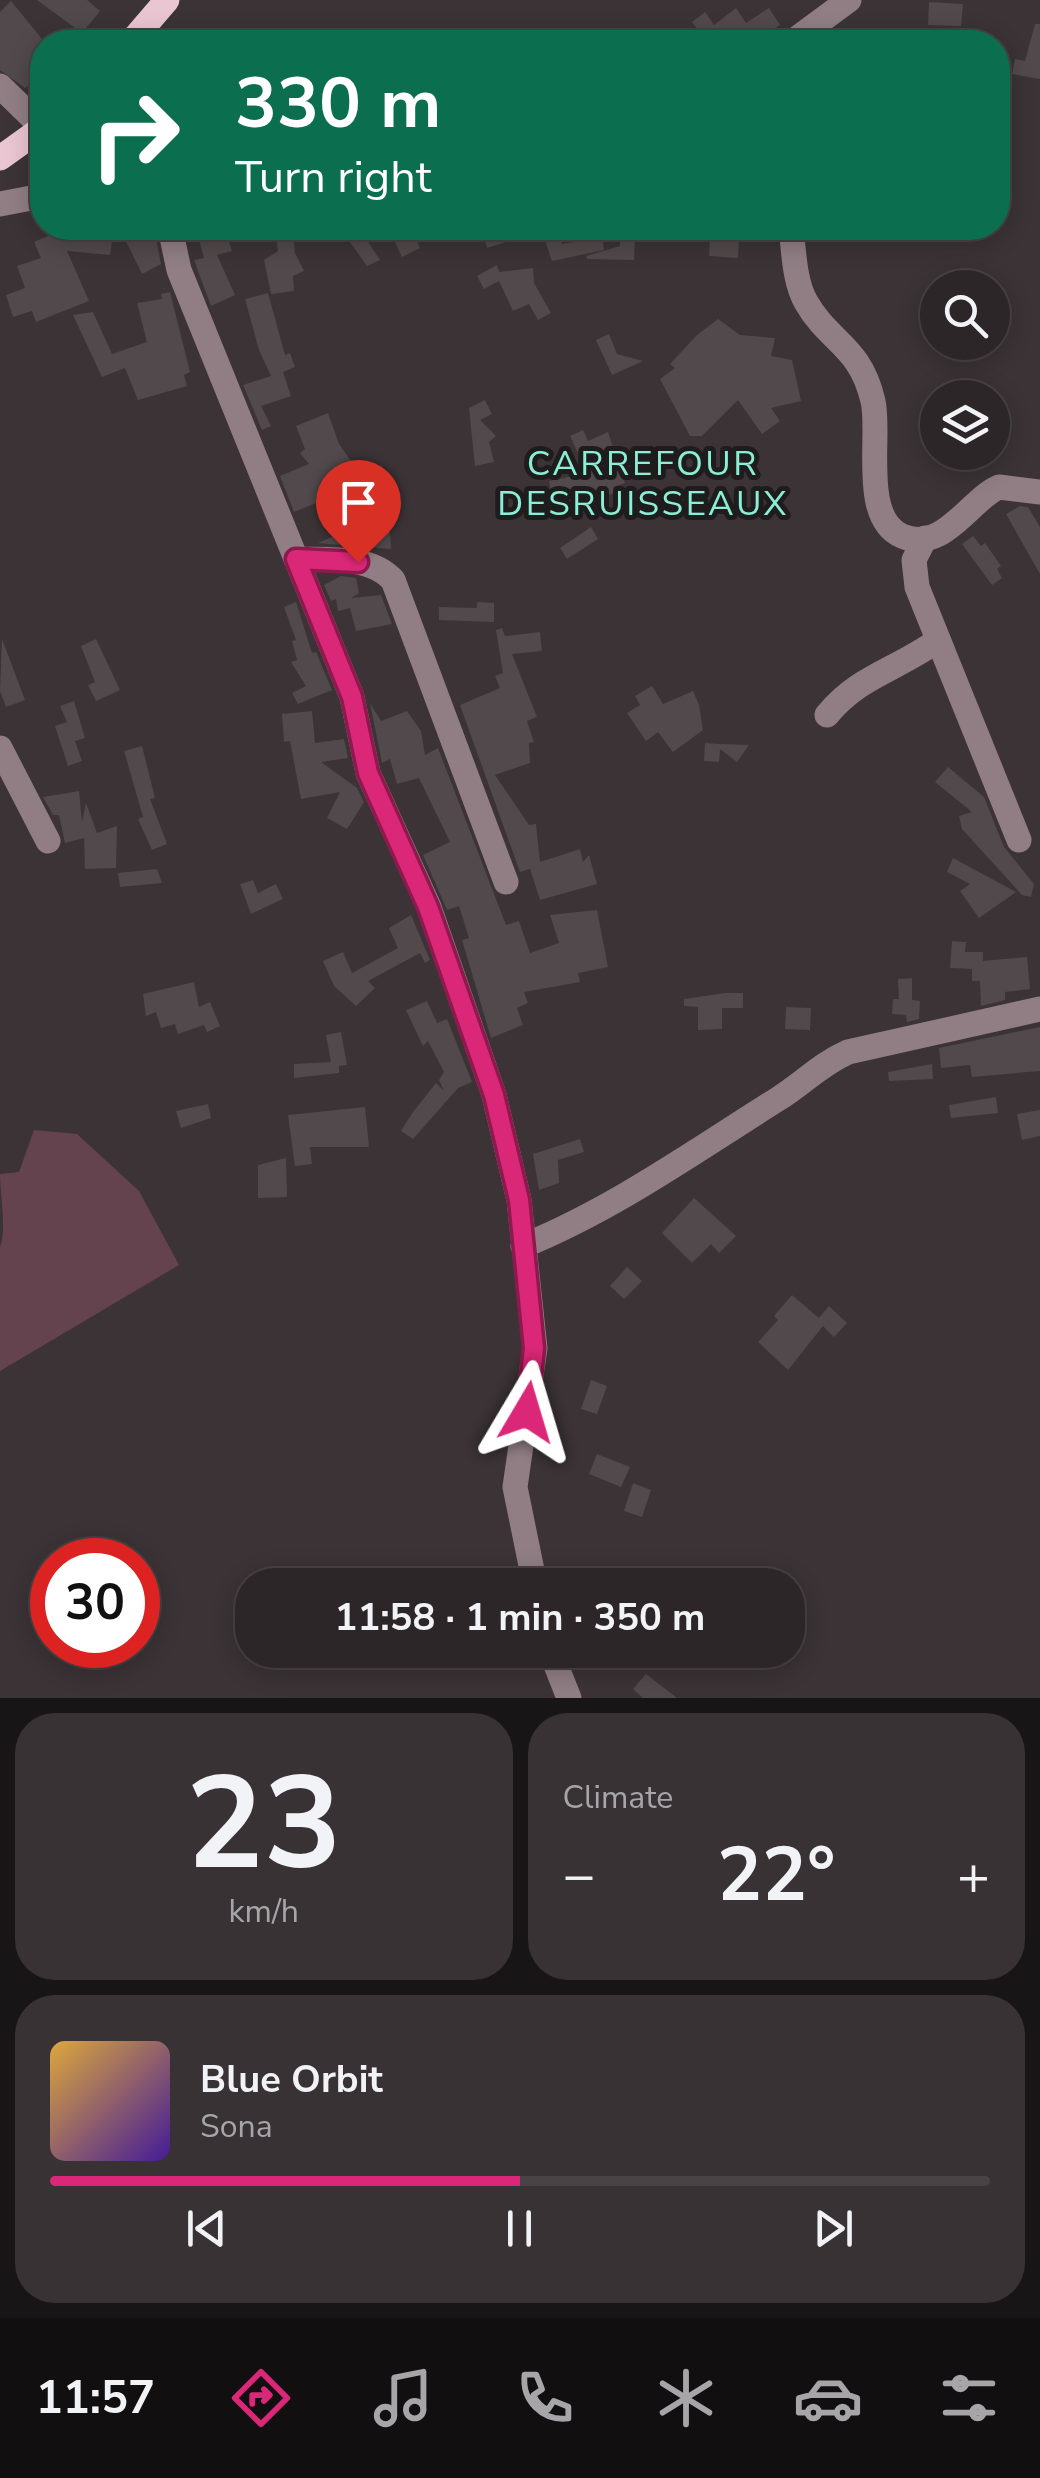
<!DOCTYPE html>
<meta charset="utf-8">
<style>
:root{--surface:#2c2628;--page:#383234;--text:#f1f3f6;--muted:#a6a5a8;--line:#484345;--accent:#db2777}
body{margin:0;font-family:"Nunito Sans",sans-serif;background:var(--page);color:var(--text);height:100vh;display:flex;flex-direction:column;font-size:38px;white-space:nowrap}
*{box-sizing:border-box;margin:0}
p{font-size:32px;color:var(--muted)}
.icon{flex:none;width:55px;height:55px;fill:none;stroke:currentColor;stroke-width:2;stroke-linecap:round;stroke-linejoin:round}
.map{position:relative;height:1698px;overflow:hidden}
.side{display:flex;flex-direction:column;gap:15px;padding:15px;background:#181516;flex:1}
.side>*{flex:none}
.guide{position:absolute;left:30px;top:30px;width:980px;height:210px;border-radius:40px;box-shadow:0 5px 25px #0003,0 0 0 2px var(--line);background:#0b6e4f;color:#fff;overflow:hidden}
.buttons{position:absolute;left:920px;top:270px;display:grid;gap:20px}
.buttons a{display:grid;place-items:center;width:90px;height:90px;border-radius:50%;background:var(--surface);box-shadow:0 5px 25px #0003,0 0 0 2px var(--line);font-size:50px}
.speed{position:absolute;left:30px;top:1538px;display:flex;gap:20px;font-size:50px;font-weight:700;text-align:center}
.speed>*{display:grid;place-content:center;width:130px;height:130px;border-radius:50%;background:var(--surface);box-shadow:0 5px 25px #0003,0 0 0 2px var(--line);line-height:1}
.speed .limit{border:15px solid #d22;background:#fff;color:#111}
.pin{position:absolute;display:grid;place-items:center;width:85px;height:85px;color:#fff;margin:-102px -42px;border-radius:50% 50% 50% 0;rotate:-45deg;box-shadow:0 0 10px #0007}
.pin .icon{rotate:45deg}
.me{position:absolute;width:110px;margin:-55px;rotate:7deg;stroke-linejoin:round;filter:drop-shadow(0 0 8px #0008)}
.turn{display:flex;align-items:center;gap:35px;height:210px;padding:0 40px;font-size:45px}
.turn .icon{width:130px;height:130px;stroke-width:2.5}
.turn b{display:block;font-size:70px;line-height:85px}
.big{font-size:75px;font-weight:700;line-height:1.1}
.side .widget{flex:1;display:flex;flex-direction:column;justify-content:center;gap:15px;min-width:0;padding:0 35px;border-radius:40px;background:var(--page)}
.side .dial{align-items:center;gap:0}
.dial b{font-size:130px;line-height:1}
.song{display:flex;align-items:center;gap:30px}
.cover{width:120px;height:120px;border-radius:15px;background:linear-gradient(135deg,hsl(40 70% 55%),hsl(260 70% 35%))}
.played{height:10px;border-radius:5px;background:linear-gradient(90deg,var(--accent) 50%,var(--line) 50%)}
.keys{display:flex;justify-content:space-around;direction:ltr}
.heat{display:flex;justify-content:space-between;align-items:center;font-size:55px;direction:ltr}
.side .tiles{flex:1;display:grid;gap:15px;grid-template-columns:1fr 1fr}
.widget:last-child{grid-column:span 2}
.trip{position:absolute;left:235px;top:1568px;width:570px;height:100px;border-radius:40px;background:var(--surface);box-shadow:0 5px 25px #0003,0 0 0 2px var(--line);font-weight:700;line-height:100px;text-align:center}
.tabs{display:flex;height:160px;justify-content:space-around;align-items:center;background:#120f10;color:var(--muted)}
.tabs .icon{width:70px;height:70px}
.tabs .on{color:var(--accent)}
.tabs b{font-size:45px;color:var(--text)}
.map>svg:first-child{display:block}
.green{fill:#64434f}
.building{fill:#51494b}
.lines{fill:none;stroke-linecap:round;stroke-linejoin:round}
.minor{stroke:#907e84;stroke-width:25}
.major{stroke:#eac5d2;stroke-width:25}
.route-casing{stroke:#8e194d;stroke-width:25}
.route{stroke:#db2777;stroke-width:18}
.labels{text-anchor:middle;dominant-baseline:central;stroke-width:10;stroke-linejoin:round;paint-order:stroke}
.quarter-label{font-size:35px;letter-spacing:2.5px;fill:#8beed6;stroke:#1f1c1d}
</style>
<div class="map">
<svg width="1040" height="1698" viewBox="0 0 1040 1698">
<rect width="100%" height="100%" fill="#3b3335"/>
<path class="green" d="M 34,1130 L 77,1134 L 139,1191 L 179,1265 L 0,1371 L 0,1247 C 7,1229 0,1196 0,1174 L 19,1172 Z"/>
<g class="building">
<polygon points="37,0 87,0 100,11 82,33"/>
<polygon points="11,1 42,39 42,74 25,88 0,70 0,12"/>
<polygon points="929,2 963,4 961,26 928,25"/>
<polygon points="736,8 746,23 769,8 780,25 752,42 707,42 692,22 705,12 714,25"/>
<polygon points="1035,24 1040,24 1040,79 1012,74 1015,59 1025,61"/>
<polygon points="66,228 114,228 110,255 67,251 89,301 36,322 32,311 13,317 6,295 25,288 17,266 41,258 34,242"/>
<polygon points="135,228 154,228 161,264 142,274 121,231"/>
<polygon points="196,228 224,228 232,251 217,255 235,295 211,306 194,260 204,258"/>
<polygon points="275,228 292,228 295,253 304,271 293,276 294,291 271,294 264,260 278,251"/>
<polygon points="340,228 359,228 380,260 367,266"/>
<polygon points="388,228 411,228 420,248 402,257"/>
<polygon points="481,228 541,228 541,231 487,248"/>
<polygon points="557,228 562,244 602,237 604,250 552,261 542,232"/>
<polygon points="620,237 635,237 634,260 587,259 586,256 620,246"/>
<polygon points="710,237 739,239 738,258 709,256"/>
<polygon points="497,265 499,272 533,268 534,283 551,313 538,320 529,304 513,311 499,281 484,289 477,276"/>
<polygon points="170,292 190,372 184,375 187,386 138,400 125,368 102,377 73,315 93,312 112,354 147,342 137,303 162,299 161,294"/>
<polygon points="268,293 285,355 290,353 295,367 283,372 291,396 261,406 271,426 262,430 243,385 271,376 259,350 245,299"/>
<polygon points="718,319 740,335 775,338 771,356 792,360 801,401 771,408 780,421 762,434 738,400 702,436 690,436 660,379 675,368 670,364 697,335"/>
<polygon points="609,334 617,354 643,361 612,375 596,340"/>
<polygon points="485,400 492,414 480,420 496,436 489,442 494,462 475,466 469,408"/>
<polygon points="328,413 339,444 353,464 359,463 370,531 390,532 391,549 318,543 339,534 334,496 294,512 280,476 309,464 300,453 305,449 296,426"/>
<polygon points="583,430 588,441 608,432 625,483 613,487 615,493 594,499 553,504 549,481 587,473 570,436"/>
<polygon points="1020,506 1028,507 1040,527 1040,574 1006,514"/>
<polygon points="591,527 598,539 567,559 560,548"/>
<polygon points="973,536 981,546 985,543 1001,566 997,569 1002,578 992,585 962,544"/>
<polygon points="341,576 356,578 359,593 351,598 381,595 392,624 356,631 350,608 338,611 336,599 331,601 324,585"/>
<polygon points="296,602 312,653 316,652 332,690 298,704 292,693 306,686 291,662 297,660 292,641 296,640 284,607"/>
<polygon points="477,602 494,603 494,622 439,620 439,607 477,608"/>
<polygon points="502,628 505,636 540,632 542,651 512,654 537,717 527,721 534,742 529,743 530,763 495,775 529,825 536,824 540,862 580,849 583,862 589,855 597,884 540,900 530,869 520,872 460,705 500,688 495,676 503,673 496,630"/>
<polygon points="2,639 25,700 6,707 0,691"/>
<polygon points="96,639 120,690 96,701 88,685 95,682 81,646"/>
<polygon points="652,686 663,704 693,691 699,705 703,730 673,752 658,732 646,741 627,713 640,705 635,696"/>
<polygon points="74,701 85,738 75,741 82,761 68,766 55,726 67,722 60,706"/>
<polygon points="370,703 381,721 407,711 421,731 425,755 438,748 506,925 519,921 530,953 559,943 550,915 597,910 608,967 578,973 580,982 524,992 528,1003 517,1008 523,1025 491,1038 462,940 469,938 459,906 447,910 423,855 450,842 419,778 397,784 390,759 382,763"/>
<polygon points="312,711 315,743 344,739 348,758 321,762 357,788 364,802 347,829 327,818 340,792 301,799 290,741 284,742 282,714"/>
<polygon points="705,743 720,744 749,745 737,762 720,749 719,762 704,761"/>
<polygon points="142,746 155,798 150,799 167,844 152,850 138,819 143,817 124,751"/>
<polygon points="948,767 984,797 1004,847 1034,884 1031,897 1022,895 962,829 959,816 972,812 935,782"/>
<polygon points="79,791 82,822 86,803 97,833 117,826 116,868 85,869 84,838 65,843 59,815 53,815 43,797"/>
<polygon points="953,858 1016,892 979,918 960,891 970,884 947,872"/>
<polygon points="157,869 162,883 120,887 118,873"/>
<polygon points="253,880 258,893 276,884 283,899 251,914 240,884"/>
<polygon points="411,915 430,960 425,963 420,953 368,981 375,988 356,1006 334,986 323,961 343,952 352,973 398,948 389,928"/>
<polygon points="952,941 966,942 965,952 983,952 983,961 1027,957 1030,989 1005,992 1005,1000 981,1006 980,981 972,981 972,969 950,968"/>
<polygon points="912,978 912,1000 920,1001 919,1019 907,1022 906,1015 892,1014 893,999 899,999 898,979"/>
<polygon points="194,982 199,1007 210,1002 220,1026 207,1032 204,1025 178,1034 175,1024 161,1028 156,1012 146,1016 143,994"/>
<polygon points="725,993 743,993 743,1008 722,1008 722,1029 698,1030 698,1007 684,1006 684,999"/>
<polygon points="427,1001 437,1023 447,1019 472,1082 458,1088 413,1139 401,1131 413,1112 436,1083 444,1091 439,1080 444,1072 428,1041 423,1046 406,1010"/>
<polygon points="786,1007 811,1008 810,1030 785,1029"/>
<polygon points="1040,1027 1040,1071 972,1077 970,1065 941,1068 939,1048"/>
<polygon points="341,1032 347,1065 339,1066 339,1073 294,1078 294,1064 331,1062 326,1035"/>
<polygon points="932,1064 933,1079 889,1081 888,1072"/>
<polygon points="996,1097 998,1113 951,1118 949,1105"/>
<polygon points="208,1104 211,1118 181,1128 176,1111"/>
<polygon points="365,1107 369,1147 310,1147 312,1164 295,1166 288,1115"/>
<polygon points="1040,1110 1040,1136 1022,1140 1017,1114"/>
<polygon points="580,1139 584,1152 558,1160 559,1183 539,1190 533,1154"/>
<polygon points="286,1158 287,1197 258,1198 258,1165"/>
<polygon points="694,1198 736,1236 719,1253 711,1244 692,1263 662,1233"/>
<polygon points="627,1267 642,1281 624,1299 610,1286"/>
<polygon points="792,1295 819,1318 829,1306 847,1323 834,1337 823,1326 788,1370 758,1342 778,1320 774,1316"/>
<polygon points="591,1380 607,1386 597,1414 581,1409"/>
<polygon points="597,1454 630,1467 621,1487 589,1474"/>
<polygon points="633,1483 651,1490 642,1517 624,1511"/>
<polygon points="646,1674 677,1698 643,1698 633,1689"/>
</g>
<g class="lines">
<g class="minor">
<polyline points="792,42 849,0"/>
<polyline points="0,86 42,127"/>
<polyline points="0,204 42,196"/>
<polyline points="170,228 179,270 352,697 368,773 429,907 494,1095 519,1200 535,1348 515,1487 535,1585"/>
<path d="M 791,228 C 794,251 794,281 806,302 C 829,343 860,345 873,401 C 881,435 860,518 902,536 C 943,554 970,499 999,487 L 1040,492"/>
<polyline points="925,538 914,560 917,587 1019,840"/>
<path d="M 296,559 C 328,560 370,555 393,580 L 506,882"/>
<path d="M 827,715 C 860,675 897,670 938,640"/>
<polyline points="0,748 48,841"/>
<path d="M 523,1246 C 614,1209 695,1151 778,1099 C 802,1084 821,1064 848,1052 L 1040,1009"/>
<polyline points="550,1650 569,1698"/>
</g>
<g class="major">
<polyline points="131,42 167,0"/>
<polyline points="0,158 42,128"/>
</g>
</g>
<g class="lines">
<defs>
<polyline id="route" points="358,562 296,559 352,697 368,773 428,907 494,1095 519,1200 534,1348 527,1412"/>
</defs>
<use href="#route" class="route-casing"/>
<use href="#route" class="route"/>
</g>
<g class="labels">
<g class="quarter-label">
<text x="643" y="463">CARREFOUR<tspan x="643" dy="40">DESRUISSEAUX</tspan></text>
</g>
</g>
</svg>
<div class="buttons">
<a><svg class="icon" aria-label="search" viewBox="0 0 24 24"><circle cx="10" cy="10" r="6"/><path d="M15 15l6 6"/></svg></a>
<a><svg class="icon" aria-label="layers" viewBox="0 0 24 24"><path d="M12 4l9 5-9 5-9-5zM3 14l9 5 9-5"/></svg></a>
</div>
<div class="speed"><div class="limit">30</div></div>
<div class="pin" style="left:358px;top:562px;background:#d93025"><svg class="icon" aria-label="arrive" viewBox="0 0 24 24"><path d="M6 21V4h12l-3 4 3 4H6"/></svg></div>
<svg class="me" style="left:527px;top:1412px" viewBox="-20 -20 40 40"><path d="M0-17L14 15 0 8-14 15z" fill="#db2777" stroke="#fff" stroke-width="4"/></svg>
<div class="trip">11:58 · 1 min · 350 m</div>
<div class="guide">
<div class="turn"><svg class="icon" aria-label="right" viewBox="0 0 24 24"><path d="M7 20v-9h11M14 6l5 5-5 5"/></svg><div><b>330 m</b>Turn right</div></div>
</div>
</div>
<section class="side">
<div class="tiles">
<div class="widget dial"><b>23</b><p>km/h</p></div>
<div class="widget"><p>Climate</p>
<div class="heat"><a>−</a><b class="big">22°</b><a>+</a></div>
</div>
<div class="widget">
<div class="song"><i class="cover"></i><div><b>Blue Orbit</b><p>Sona</p></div></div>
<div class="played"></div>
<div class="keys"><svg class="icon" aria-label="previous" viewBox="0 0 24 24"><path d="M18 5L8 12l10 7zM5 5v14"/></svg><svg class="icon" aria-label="pause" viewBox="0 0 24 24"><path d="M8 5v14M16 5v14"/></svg><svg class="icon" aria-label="next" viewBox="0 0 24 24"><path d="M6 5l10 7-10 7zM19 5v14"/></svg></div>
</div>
</div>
</section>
<nav class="tabs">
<b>11:57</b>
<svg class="icon on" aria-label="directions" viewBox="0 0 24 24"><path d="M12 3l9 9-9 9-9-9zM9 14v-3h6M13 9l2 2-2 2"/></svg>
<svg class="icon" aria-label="music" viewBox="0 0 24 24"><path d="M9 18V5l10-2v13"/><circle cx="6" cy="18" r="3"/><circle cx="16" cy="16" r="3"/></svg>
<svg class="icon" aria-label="phone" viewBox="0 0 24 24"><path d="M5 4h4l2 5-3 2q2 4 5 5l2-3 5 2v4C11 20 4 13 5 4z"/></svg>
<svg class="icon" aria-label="climate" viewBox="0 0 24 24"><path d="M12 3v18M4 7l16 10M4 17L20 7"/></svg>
<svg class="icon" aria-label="car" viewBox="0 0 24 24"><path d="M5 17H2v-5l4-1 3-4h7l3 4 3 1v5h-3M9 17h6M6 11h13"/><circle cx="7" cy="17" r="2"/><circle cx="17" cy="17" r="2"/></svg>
<svg class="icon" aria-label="filters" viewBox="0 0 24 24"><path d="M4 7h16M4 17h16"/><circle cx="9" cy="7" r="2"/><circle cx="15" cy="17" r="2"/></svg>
</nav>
